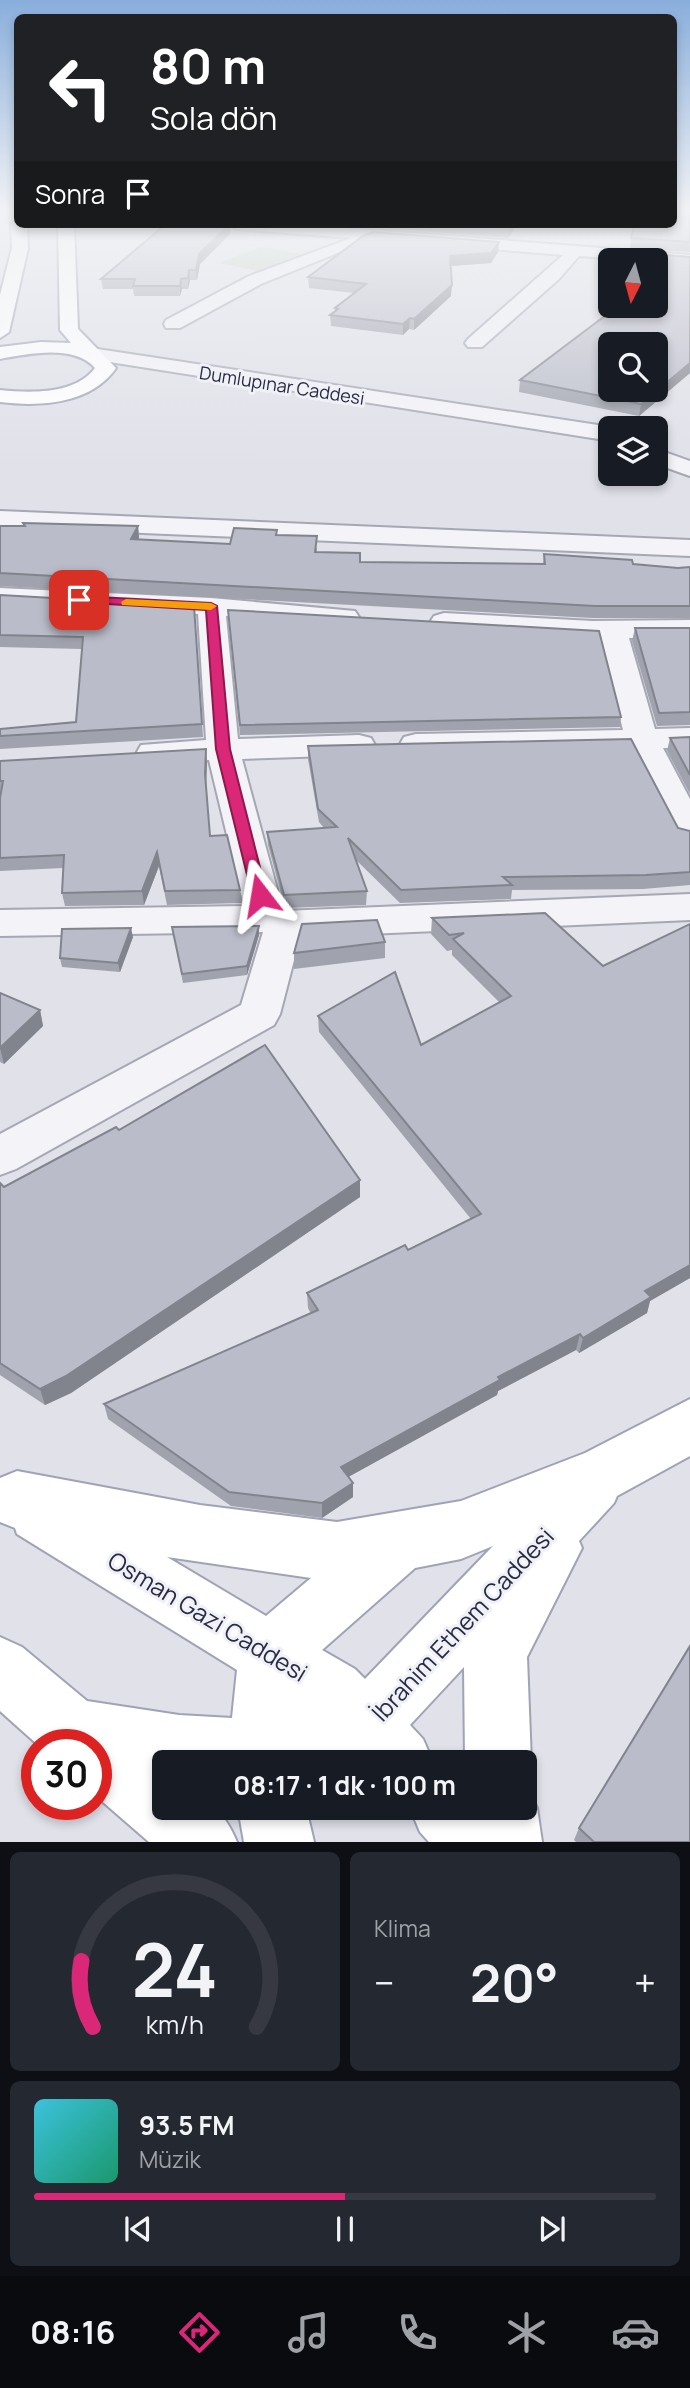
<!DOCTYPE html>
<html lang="tr">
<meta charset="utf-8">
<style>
:root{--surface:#171b24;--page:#242831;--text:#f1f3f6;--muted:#9ea1a6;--line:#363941;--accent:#db2777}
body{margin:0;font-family:Manrope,sans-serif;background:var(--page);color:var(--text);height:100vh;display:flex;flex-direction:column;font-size:26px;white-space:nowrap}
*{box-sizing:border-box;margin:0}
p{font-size:23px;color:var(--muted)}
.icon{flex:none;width:38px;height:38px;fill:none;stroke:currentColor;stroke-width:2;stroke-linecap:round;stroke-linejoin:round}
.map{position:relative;height:1842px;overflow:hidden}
.panel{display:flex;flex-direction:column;gap:10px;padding:10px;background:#0d0f14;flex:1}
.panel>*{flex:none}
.banner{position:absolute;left:14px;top:14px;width:663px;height:214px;border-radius:10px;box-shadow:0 4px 10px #0003;background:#202124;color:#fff;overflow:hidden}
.needle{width:46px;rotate:186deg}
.tools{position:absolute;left:598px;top:248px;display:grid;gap:14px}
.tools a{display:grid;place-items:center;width:70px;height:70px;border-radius:10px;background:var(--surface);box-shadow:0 4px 10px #0003;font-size:35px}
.speed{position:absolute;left:21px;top:1729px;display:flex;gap:14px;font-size:35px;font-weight:700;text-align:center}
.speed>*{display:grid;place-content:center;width:91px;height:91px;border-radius:50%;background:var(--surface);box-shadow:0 4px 10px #0003;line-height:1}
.speed .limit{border:10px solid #d22;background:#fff;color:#111}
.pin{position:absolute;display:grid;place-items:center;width:60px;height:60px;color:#fff;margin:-30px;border-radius:14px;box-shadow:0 4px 10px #0006}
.me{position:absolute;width:77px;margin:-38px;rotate:346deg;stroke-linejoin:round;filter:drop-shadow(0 0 5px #0008)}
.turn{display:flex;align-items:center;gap:24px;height:147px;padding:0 21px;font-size:32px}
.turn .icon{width:91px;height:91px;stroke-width:2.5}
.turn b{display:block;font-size:49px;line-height:60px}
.then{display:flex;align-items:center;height:66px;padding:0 21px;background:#0003;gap:14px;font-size:26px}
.big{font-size:52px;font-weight:700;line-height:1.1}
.panel .card{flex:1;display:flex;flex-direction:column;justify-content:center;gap:10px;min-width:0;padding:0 24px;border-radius:10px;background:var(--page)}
.panel .dial{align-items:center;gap:0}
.dial svg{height:182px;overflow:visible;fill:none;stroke:var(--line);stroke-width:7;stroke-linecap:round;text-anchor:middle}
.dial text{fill:var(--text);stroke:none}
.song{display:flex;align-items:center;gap:21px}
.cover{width:84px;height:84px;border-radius:10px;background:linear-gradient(135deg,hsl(190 70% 55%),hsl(160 70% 35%))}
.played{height:7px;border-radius:4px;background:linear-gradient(90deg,var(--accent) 50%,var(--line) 50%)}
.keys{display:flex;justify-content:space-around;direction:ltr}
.heat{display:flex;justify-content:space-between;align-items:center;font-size:38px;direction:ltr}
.panel .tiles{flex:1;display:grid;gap:10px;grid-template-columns:1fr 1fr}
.card:last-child{grid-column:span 2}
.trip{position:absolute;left:152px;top:1750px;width:385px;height:70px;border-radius:10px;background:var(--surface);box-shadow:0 4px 10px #0003;font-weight:700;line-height:70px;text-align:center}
.tabs{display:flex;height:112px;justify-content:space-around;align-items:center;background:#090b0e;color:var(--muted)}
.tabs .icon{width:49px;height:49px}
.tabs .active{color:var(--accent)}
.tabs b{font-size:32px;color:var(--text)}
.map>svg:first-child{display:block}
.green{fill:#c1d4c1}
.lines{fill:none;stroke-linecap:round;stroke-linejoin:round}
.minor-casing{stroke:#a5a7b3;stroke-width:4}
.major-casing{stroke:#9fa3b5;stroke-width:4}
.minor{fill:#f3f3f8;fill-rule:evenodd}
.major{fill:#fff;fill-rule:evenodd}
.wall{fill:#a0a2ad}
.shaded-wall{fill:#82848d}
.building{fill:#babcc9;stroke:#82848d;stroke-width:2;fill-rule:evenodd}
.route{fill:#db2777;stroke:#8e194d;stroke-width:2}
.slow{fill:#f59e0b}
.labels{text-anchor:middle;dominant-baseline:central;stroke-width:6;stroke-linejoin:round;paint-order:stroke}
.far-street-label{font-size:18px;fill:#282b41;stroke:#f0f1f7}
.near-street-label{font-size:24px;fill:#282b41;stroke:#f0f1f7}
</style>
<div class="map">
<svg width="690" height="1842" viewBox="0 0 690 1842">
<rect width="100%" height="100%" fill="#e0e1e9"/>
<polygon class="green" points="261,247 301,254 257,271 219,263"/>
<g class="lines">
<defs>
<g id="minor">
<polygon points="228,224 295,224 690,255 690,265 579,256 559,279 482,347 468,347 465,343 468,339 563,255 372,239 261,284 180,328 166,328 164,324 166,320 249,276 351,238 236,229"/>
<polygon points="91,348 611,427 617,429 611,429 611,441 84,358 81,354"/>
<polygon points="656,449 690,461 690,476 656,464"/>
<polygon points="0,511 690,540 690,556 0,527"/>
<polygon points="0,588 211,598 355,611 359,617 355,623 345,626 226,616 238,739 359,735 371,738 375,745 371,752 359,755 242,759 283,911 690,894 690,920 300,937 280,1014 274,1025 16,1169 0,1175 0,1134 241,1005 263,932 0,936 0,910 244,906 209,760 153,762 141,759 137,752 141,745 206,740 198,614 0,604"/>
<polygon points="444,613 593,621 690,620 690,638 629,638 655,729 690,728 690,748 663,748 690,799 690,843 677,840 672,832 630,749 416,754 404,751 400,744 404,737 416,734 623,730 600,639 434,628 430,622 434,616"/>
</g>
<g id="major">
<polygon points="18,220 18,224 27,224 28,248 9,332 0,338 0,295 12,248 11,224"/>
<path d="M 58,224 L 74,224 L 78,329 L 116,368 C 91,404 41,407 0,402 L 0,390 C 30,393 75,395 95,368 C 74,344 28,354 0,359 L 0,347 L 41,342 L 71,343 L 60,330 Z"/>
<path d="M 690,1399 L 690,1456 L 617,1496 L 614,1503 L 579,1541 L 582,1548 L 527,1657 L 531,1762 L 525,1777 L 525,1762 L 465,1762 L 464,1667 L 410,1725 L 423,1739 L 433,1762 L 164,1762 L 164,1808 C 208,1808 218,1798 237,1842 L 149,1842 L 96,1796 L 96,1745 L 38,1745 L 0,1711 L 0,1637 L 22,1647 L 87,1701 L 179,1715 L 232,1718 L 237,1670 L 17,1534 L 15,1528 L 0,1522 L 0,1478 L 17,1471 L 200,1505 L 337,1522 L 461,1501 L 585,1453 ZM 493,1546 L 365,1679 L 355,1669 L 322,1650 L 415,1568 L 461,1559 ZM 167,1557 L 311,1578 L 266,1616 Z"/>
<polygon points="525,1783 537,1808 542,1842 429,1842 420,1832 410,1808 525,1808"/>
<polygon points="238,1808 306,1808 314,1842 244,1842"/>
</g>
</defs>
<use href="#minor" class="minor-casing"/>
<use href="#major" class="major-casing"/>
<use href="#minor" class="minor"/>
<use href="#major" class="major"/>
</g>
<g class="wall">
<polygon points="690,210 690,252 630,248 631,238"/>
<polygon points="385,224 518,224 508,238 385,228"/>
<polygon points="230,234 200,264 197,280 190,280 188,289 182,289 180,296 134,296 133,289 103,289 101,279"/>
<polygon points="499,242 498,252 491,263 451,266 451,296 414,330 409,329 403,335 331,326 330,315 335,311 335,308 354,293 309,288 308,277"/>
<polygon points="690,257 690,373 639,416 519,392 520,380 614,309 615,306 656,306"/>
<polygon points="23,523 138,526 139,538 138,540 230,544 277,530 277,535 317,548 317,552 360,562 543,564 544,554 633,564 678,568 690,567 690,618 593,618 0,586 0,526 24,526"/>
<polygon points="0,595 194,606 203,737 0,749 0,729 76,722 82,649 0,647"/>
<polygon points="228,610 621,717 620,727 240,735"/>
<polygon points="635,628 690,628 690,725 657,726 632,641"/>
<polygon points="690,737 690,794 667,751 670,738"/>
<polygon points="308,746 690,831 690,885 643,889 512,890 511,899 400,903 355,859 367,891 366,905 285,908 268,845 267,832 324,828 319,822 308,759"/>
<polygon points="0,761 207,762 206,787 210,836 240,890 241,903 167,905 159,866 144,905 65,906 62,893 63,868 0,871"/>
<polygon points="432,918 603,966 690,924 690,1278 650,1301 647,1313 579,1353 576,1350 498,1391 497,1395 348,1477 353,1483 353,1497 322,1518 231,1506 108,1419 104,1404 311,1314 308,1308 307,1293 408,1250 471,1219 319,1032 318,1016 421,1045 499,1002 452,955 452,950 447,951 431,934"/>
<polygon points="259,926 259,935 247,975 183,983 172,927"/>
<polygon points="133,937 120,972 62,967 60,958"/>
<polygon points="385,942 385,958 294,969 294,953"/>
<polygon points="0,993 40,1010 43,1026 4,1064 0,1062"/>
<polygon points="119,1130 360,1197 71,1393 45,1405 0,1375 0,1183 4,1187"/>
<polygon points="579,1828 690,1842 576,1842 574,1840"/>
</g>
<g class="shaded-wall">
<polygon points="230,224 230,234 200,264 197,280 196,270 199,254"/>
<polygon points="511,224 518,224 508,238 509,226"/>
<polygon points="499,242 498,252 491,263 450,266 450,256"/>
<polygon points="189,270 190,280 188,289 188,278"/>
<polygon points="181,279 182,289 180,296 180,286"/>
<polygon points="452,285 451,296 414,330 414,319"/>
<polygon points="410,318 409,329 403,335 403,324"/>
<polygon points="690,363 690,373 639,416 641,404"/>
<polygon points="138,526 139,538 132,551 131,539"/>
<polygon points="206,749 207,762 206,787 205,774"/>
<polygon points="157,852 159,866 144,905 142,891"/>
<polygon points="259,926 259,935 247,975 247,966"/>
<polygon points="131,928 133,937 120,972 118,963"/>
<polygon points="40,1010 43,1026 4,1064 0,1048"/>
<polygon points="360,1180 360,1197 71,1393 45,1405 40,1389"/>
<polygon points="690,1265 690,1278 650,1301 647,1313 579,1353 583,1338 645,1291"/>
<polygon points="580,1334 576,1350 498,1391 497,1395 341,1481 341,1467 498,1377"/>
<polygon points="353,1483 353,1497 322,1518 322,1503"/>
</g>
<g class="building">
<polygon points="674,210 690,210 690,242 631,238 635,224 674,224"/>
<polygon points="166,224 230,224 199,254 196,270 189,270 188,278 181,279 180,286 133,286 135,279 101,279"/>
<polygon points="487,224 511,224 509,226"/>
<polygon points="373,232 499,242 491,253 450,256 452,285 414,319 410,318 403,324 330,315 338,309 335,308 366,284 308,277 363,236"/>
<path d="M 627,252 L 690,257 L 690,363 L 641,404 L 520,380 L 618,306 L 656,306 L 656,261 L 625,261 ZM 611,345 L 656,345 L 656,390 L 611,390 Z"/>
<polygon points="23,523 138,526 131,539 230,544 234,528 277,530 276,535 317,536 315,552 360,553 360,562 545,564 544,554 632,560 633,564 678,568 690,567 690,606 595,606 0,573 0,526 25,526"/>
<polygon points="0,595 194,606 202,724 0,736 0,729 76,722 83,637 0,635"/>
<polygon points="228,610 599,631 621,717 240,725"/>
<polygon points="635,628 690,628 690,712 659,713"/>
<polygon points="690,737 690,775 670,738"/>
<polygon points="631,739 678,828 690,831 690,872 646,875 503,877 512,885 401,890 348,838 367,891 284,895 267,832 337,827 318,809 308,746"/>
<polygon points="206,749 205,774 210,836 227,835 240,890 165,891 157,852 142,891 62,893 64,855 0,858 0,798 3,781 0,781 0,761"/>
<polygon points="545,913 603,966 690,924 690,1265 645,1291 651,1297 583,1338 580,1334 498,1377 500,1380 341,1467 353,1483 322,1503 229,1492 104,1404 318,1310 307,1293 405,1245 408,1250 481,1214 318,1016 395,972 421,1045 511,996 453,939 464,933 449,935 432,918"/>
<polygon points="377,920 385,942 294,953 302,924"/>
<polygon points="259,926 247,966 182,974 172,927"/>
<polygon points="131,928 118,963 60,958 62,929"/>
<polygon points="0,993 40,1010 0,1048"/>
<polygon points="265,1045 360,1180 66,1376 40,1389 0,1363 0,1183 4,1187 116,1127 119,1130"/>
<polygon points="690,1646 690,1842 594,1842 579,1828"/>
</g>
<linearGradient id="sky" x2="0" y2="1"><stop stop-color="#89aedc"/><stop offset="0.45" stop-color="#f1f2f5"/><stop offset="1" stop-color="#f1f2f5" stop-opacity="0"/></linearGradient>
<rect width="690" height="468" fill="url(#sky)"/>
<polygon class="route" points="79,596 211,603 217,606 230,749 267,895 265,898 260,900 252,895 216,749 206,610 75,602 74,600"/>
<polygon class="slow" points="126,599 211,603 217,606 211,610 122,605 121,602"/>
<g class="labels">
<g class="far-street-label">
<text transform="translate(282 385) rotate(9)">Dumlupınar Caddesi</text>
</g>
<g class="near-street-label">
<text transform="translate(208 1616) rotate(31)">Osman Gazi Caddesi</text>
<text transform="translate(462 1624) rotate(-47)">İbrahim Ethem Caddesi</text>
</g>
</g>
</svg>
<div class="tools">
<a><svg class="needle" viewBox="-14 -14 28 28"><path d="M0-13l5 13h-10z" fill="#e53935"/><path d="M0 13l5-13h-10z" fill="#9ea1a6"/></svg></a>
<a><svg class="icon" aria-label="search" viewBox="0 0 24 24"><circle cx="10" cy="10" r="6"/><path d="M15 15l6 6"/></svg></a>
<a><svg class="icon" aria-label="layers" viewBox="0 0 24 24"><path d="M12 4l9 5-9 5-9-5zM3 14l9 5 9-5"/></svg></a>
</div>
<div class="speed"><div class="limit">30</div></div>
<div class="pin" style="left:79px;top:600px;background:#d93025"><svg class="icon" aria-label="arrive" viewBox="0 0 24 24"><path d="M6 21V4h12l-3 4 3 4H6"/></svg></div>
<svg class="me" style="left:260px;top:895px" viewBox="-20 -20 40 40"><path d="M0-17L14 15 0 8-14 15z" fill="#db2777" stroke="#fff" stroke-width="4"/></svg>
<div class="trip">08:17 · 1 dk · 100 m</div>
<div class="banner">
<div class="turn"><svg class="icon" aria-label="left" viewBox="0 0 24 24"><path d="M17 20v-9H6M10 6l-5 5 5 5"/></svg><div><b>80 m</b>Sola dön</div></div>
<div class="then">Sonra<svg class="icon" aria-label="arrive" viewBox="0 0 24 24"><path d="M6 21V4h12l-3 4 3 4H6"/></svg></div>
</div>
</div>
<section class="panel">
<div class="tiles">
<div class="card dial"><svg viewBox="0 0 100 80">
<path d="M14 69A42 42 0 1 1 86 69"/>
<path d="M14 69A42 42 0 0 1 9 40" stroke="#db2777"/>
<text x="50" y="56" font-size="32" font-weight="700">24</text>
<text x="50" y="72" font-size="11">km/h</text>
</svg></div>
<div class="card"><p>Klima</p>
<div class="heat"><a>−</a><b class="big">20°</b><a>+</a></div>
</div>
<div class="card">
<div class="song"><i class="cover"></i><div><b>93.5 FM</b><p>Müzik</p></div></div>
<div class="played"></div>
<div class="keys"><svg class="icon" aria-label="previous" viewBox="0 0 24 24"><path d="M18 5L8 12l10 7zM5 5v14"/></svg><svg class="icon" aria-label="pause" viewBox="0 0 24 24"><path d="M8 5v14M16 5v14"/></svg><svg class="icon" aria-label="next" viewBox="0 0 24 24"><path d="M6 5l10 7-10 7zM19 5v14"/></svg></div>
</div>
</div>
</section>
<nav class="tabs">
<b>08:16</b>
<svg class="icon active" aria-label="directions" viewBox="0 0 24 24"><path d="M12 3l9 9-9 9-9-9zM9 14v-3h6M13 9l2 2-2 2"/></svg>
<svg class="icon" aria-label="music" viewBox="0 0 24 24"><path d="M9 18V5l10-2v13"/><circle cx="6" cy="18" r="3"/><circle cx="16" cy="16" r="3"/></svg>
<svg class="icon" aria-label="phone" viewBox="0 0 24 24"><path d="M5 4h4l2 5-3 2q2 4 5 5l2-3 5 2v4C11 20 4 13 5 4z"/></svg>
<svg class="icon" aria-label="climate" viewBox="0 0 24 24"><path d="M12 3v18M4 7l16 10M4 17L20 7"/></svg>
<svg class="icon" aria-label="car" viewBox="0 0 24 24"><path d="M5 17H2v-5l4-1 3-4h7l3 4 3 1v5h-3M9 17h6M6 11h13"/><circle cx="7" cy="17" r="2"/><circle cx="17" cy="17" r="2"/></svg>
</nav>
